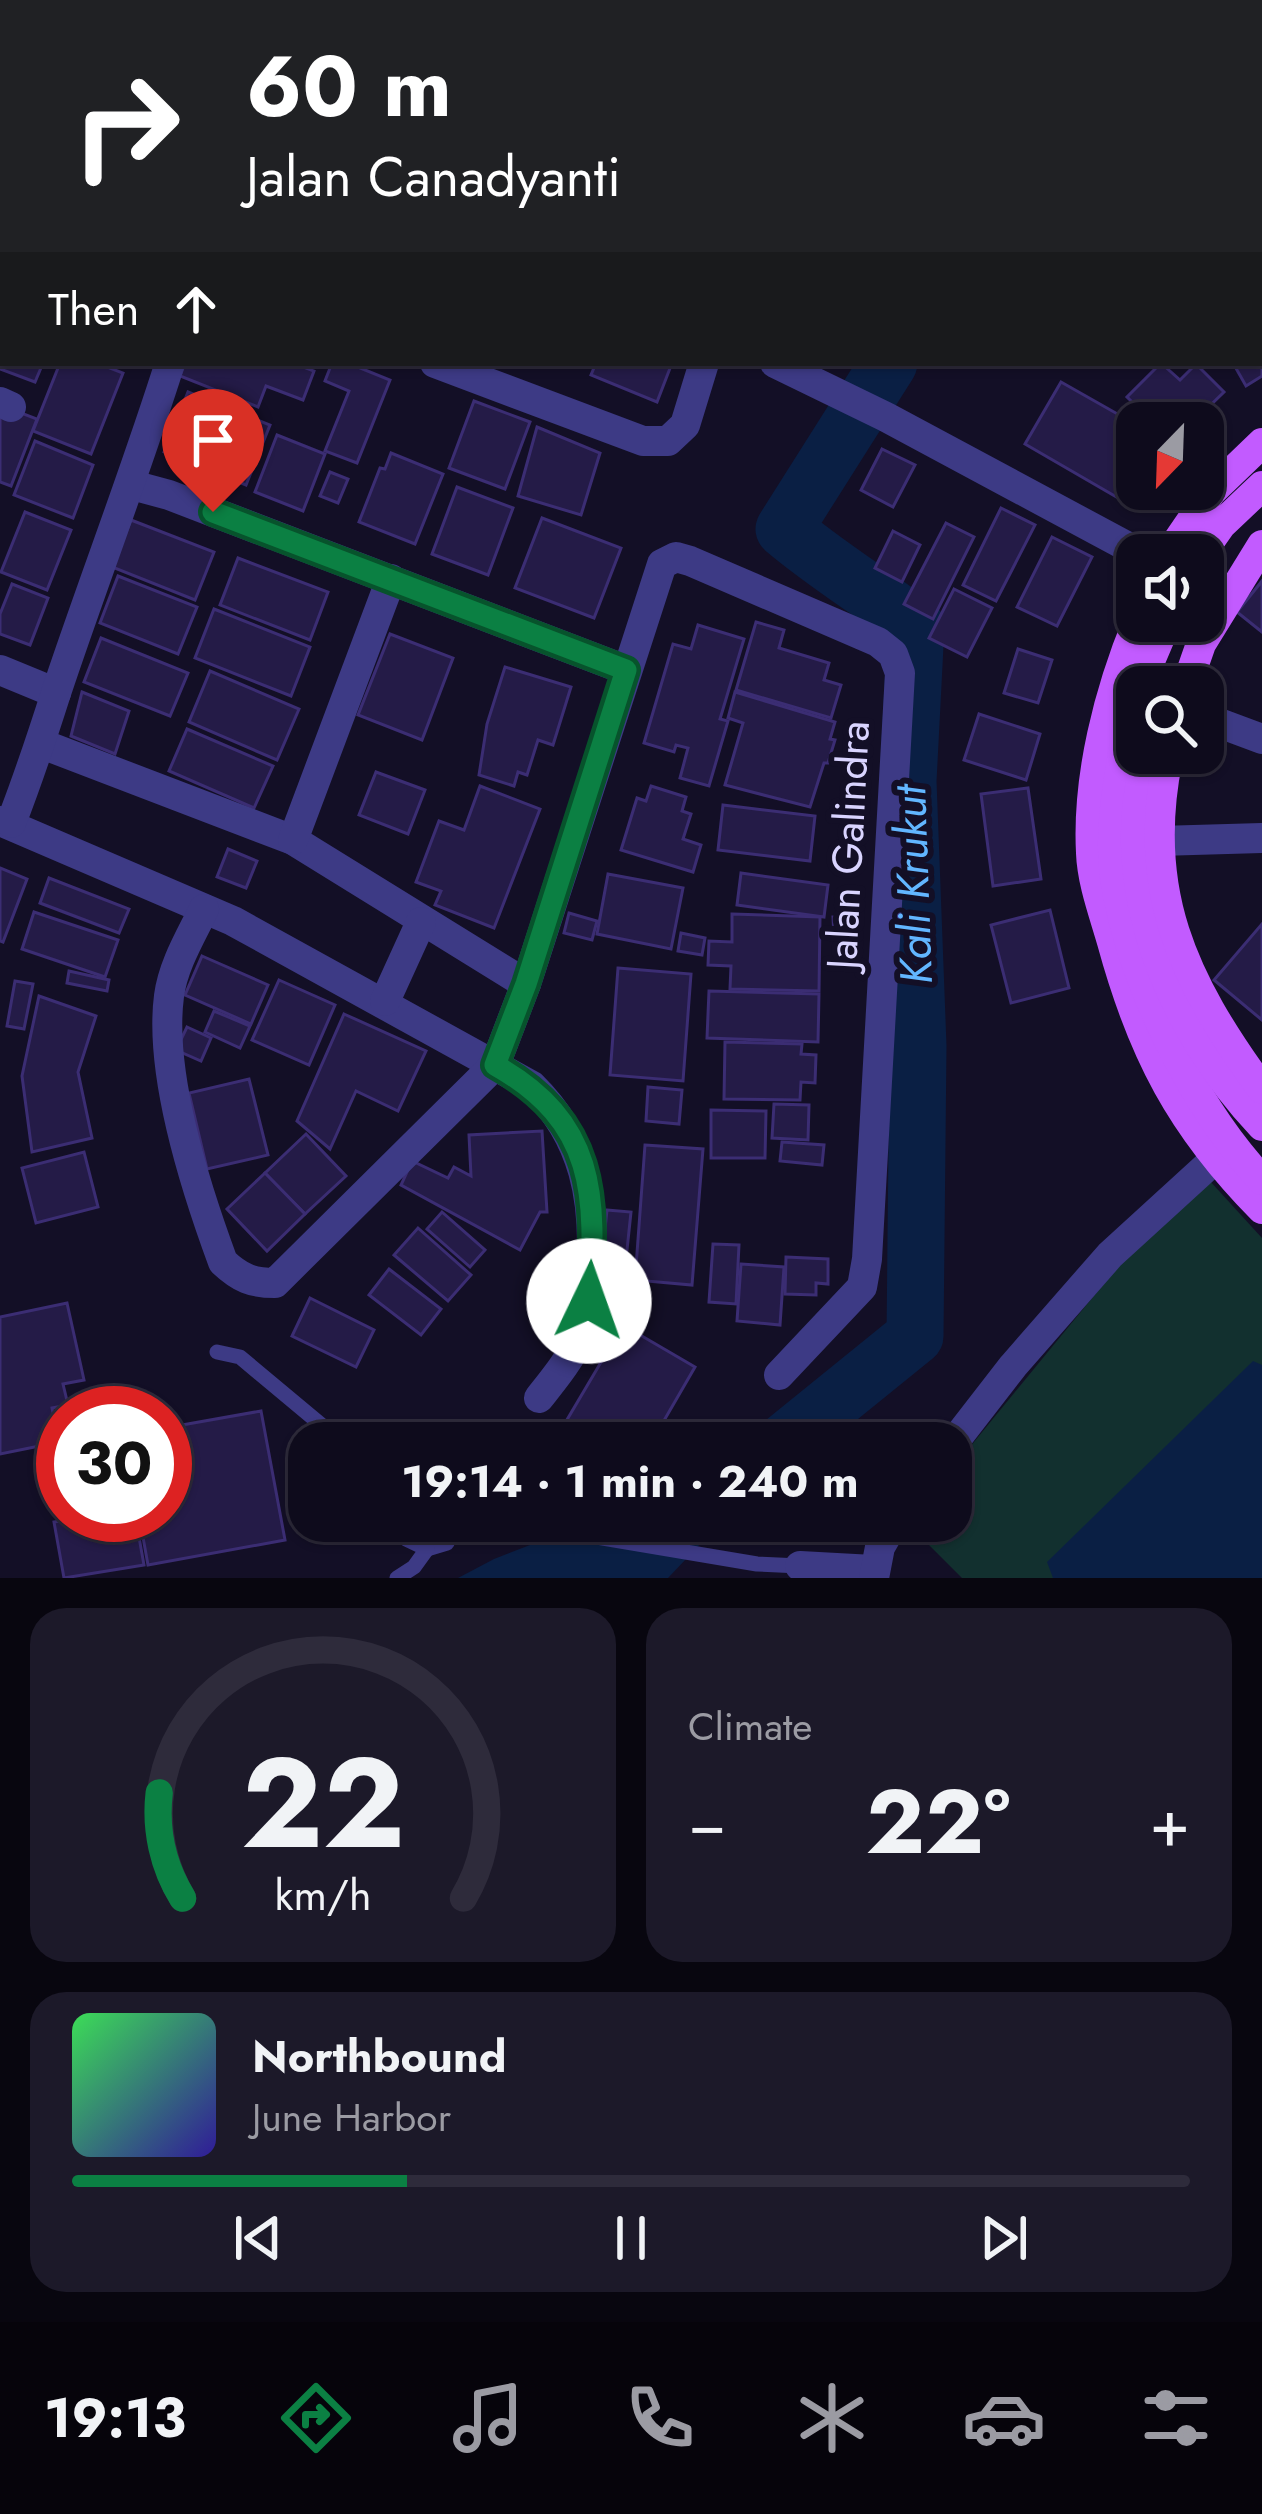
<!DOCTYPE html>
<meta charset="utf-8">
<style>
:root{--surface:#0e0b1c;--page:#1c1929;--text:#f1f3f6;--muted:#9b9ba3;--line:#2e2b3b;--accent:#0b8043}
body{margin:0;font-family:Jost,sans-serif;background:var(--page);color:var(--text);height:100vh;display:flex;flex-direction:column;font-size:45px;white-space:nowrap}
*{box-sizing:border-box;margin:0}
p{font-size:39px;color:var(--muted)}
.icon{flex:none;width:66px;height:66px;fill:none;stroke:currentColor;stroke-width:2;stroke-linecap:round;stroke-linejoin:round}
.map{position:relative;height:1578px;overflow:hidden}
.drawer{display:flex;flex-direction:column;gap:30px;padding:30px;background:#08060f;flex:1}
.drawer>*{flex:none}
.top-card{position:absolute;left:0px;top:0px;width:1263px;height:366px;box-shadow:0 3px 9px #0004,0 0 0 3px var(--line);background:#202124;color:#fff;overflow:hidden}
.needle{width:78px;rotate:203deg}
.tools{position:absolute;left:1116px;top:402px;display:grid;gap:24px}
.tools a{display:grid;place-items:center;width:108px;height:108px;border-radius:24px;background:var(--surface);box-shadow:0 3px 9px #0004,0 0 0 3px var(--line);font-size:60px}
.speed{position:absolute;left:36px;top:1386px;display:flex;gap:24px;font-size:60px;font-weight:700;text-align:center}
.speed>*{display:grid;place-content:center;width:156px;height:156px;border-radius:50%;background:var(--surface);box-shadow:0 3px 9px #0004,0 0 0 3px var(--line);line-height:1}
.speed .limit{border:18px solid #d22;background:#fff;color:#111}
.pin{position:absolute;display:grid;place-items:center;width:102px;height:102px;color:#fff;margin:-123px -51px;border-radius:50% 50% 50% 0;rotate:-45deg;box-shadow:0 0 12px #0007}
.pin .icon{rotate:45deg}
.me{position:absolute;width:132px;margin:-66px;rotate:3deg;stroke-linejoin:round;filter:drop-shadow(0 0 9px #0008)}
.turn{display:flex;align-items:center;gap:42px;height:252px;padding:0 48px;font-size:54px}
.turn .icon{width:156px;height:156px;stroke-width:2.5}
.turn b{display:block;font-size:84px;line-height:102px}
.then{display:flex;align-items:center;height:114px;padding:0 48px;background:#0003;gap:24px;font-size:45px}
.big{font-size:90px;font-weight:700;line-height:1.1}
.drawer .card{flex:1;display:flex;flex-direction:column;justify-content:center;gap:18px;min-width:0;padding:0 42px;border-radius:36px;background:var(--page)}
.drawer .dial{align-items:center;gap:0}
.dial svg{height:312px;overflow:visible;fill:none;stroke:var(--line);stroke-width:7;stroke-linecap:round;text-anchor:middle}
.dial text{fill:var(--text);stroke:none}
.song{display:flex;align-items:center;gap:36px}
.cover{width:144px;height:144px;border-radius:18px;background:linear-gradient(135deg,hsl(130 70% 55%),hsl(250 70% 35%))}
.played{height:12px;border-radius:6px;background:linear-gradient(90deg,var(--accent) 30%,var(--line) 30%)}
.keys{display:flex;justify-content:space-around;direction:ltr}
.heat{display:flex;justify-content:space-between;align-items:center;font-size:66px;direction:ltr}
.drawer .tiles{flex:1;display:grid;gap:30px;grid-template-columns:1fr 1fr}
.card:last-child{grid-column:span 2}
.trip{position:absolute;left:288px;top:1422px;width:684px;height:120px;border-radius:36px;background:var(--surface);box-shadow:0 3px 9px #0004,0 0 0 3px var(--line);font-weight:700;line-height:120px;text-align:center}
.dock{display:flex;height:192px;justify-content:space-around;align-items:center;background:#06040b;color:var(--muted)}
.dock .icon{width:84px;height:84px}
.dock .current{color:var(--accent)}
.dock b{font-size:54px;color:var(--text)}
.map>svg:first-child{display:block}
.green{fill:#12302f}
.water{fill:#0a1f44}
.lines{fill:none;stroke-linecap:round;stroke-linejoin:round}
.river{stroke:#0a1f44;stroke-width:57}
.building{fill:#241b47;stroke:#3b2d73;stroke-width:3}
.service{stroke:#3d3a85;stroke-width:15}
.minor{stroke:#3d3a85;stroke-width:30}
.primary{stroke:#c25bff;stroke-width:30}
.route-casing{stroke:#07532c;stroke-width:30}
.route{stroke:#0b8043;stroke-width:21}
.labels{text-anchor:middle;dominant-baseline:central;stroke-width:12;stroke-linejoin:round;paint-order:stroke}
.street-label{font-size:42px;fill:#d9d4ff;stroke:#130f26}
.water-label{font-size:45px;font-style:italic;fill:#62b6ff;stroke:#130f26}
</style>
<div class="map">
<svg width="1262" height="1578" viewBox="0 0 1262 1578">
<rect width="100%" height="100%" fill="#130f26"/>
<polygon class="green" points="1209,1180 1262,1238 1262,1578 962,1578 929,1545 933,1521 951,1521 951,1470 1134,1247"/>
<g class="water">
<polygon points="1253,1361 1262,1365 1262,1578 1053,1578 1047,1562"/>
<polygon points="592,1521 722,1521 668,1578 458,1578 494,1559"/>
</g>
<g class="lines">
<g class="river">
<polyline points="1260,299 1262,298"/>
<path d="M 783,1443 L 915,1336 L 918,1046 L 908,781 L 916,626 C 872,592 825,564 784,529 L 889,363"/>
</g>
</g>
<g class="building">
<polygon points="913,0 1042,0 1041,3"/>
<polygon points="1262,328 1262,376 1246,386 1233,363 1260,363"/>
<polygon points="3,350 3,363 43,363 35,382 0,369"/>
<polygon points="60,363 97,363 123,373 91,454 33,431"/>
<polygon points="185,363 293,363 314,371 303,400 266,386 258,407 180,376"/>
<polygon points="332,363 348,363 390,380 357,463 325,451 349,391 325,381"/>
<polygon points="596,363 672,363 657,402 591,375"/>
<polygon points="1161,363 1180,380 1196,364 1224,392 1192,423 1154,423 1127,397"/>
<polygon points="1061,382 1137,425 1137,489 1142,489 1132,506 1025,444"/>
<polygon points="188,392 270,425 246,485 164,452"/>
<polygon points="474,401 530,422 505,489 449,468"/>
<polygon points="0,405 37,419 11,486 0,482"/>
<polygon points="537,427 600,453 581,515 518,496"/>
<polygon points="277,435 325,454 303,511 255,492"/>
<polygon points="35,441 93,465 73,518 14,495"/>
<polygon points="882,449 915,465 893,507 861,490"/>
<polygon points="391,453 443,474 415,544 359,522 380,468 385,469"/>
<polygon points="330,472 348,479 338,503 320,496"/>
<polygon points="457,487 513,508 488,575 432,554"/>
<polygon points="1001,508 1035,525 996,601 963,585"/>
<polygon points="25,512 71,530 47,590 1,572"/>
<polygon points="542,518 621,548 594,618 515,588"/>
<polygon points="131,520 214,552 195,600 112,567"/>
<polygon points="946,523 974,537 933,619 904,604"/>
<polygon points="893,531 920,545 902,582 875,568"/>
<polygon points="1052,537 1092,557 1057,626 1017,607"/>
<polygon points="238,558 328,592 310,640 220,605"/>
<polygon points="118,576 197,607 178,654 100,623"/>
<polygon points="1262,581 1262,632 1237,612"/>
<polygon points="12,584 48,598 30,645 0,634 0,614"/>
<polygon points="954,589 992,608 967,657 929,638"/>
<polygon points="214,609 310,647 291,696 195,658"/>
<polygon points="756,622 784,630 779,648 829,663 824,680 841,685 831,718 736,690"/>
<polygon points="698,625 744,639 720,719 728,721 709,786 680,778 688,748 676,745 674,752 644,743 673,644 691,649"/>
<polygon points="390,634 453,658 422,740 358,715"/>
<polygon points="101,638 188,673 170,716 84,682"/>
<polygon points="1018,649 1052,660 1038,703 1004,693"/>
<polygon points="505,667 571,687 553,745 538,740 527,775 518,772 514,786 479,775 487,724"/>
<polygon points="210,671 299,709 277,760 189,722"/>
<polygon points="82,692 129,711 115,754 71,736"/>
<polygon points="735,692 835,722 830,739 835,740 828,763 824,763 810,807 725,785 743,723 728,718"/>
<polygon points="979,714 1040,734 1026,780 964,760"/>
<polygon points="187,729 273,766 254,808 169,771"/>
<polygon points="376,772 425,790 408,834 359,815"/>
<polygon points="480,786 540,809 494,928 435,905 441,891 416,882 439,821 464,830"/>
<polygon points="651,786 686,797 682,811 691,814 683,839 701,845 693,872 621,850 637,798 646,801"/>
<polygon points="1028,788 1041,879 993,886 981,794"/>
<polygon points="723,805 815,816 810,861 718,850"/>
<polygon points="228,849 257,861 246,888 217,877"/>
<polygon points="0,868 27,879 3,942 0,941"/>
<polygon points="741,873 828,885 824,917 737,905"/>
<polygon points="608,874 683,888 671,949 597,934"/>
<polygon points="49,878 129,909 119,933 40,903"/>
<polygon points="1050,910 1069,988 1011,1003 991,925"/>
<polygon points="34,912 118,940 105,977 22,949"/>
<polygon points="569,913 597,921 592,940 564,933"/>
<polygon points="732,914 820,917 819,991 730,989 731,966 708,965 709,941 732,942"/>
<polygon points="833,917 857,917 856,939 834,938"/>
<polygon points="1262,924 1262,1020 1214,980"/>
<polygon points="681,933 705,938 702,955 678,951"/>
<polygon points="202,956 268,985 251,1024 185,995"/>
<polygon points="618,968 691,974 683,1081 610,1075"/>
<polygon points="69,971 109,980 107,991 67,983"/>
<polygon points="279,980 335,1005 309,1065 252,1040"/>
<polygon points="15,981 33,984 24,1029 7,1026"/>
<polygon points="709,991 819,994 818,1042 707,1038"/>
<polygon points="39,996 96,1016 78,1072 92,1138 32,1152 22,1076"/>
<polygon points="214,1011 250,1026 240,1048 205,1032"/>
<polygon points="344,1014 426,1051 398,1111 356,1091 330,1149 297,1121"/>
<polygon points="187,1027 211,1038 201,1061 176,1050"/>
<polygon points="725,1042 802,1044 801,1054 816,1055 815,1083 801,1082 800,1100 724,1099"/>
<polygon points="249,1079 268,1155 207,1169 189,1093"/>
<polygon points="648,1087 682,1090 679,1124 646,1121"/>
<polygon points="774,1104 809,1105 808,1140 772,1138"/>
<polygon points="711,1110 766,1111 765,1158 711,1158"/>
<polygon points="542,1131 547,1212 540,1212 520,1250 401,1185 412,1161 448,1178 454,1167 471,1176 469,1135"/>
<polygon points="306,1134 346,1176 305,1214 265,1173"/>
<polygon points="782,1142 824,1145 822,1165 780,1161"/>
<polygon points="645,1145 703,1149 692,1285 635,1280"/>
<polygon points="84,1152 98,1207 36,1223 22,1168"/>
<polygon points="265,1173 305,1214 267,1251 227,1209"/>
<polygon points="607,1210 631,1212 623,1288 599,1285"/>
<polygon points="442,1212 485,1250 470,1267 427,1229"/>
<polygon points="418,1228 471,1275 448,1301 394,1255"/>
<polygon points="713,1244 739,1245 736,1304 709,1302"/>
<polygon points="786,1257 828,1259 828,1284 816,1283 816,1295 785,1294"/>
<polygon points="741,1264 784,1267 780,1325 737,1321"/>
<polygon points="389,1269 441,1309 421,1335 369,1295"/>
<polygon points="310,1298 374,1330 356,1367 292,1336"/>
<polygon points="67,1303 84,1380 63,1384 68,1405 52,1408 59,1442 0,1454 0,1317"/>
<polygon points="623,1325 695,1367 651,1443 573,1443 558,1435"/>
<polygon points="261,1411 285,1540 148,1565 139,1515 165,1515 165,1428"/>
<polygon points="95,1515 135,1515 144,1565 64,1578 54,1522"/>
</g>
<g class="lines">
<g class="service">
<polyline points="217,1352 240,1357 343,1443"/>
<polyline points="399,1521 406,1539 427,1549 447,1543 458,1521"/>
<polyline points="501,1521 757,1564 800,1566"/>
<polyline points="397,1578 414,1567 427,1549"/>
</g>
<g class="minor">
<polyline points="496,0 504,3"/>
<polyline points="20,3 20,0"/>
<polyline points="269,3 270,0"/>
<polyline points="0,32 3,33"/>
<polyline points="435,363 643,441 668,441 685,425 704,363"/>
<polyline points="775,363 886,417 1143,555"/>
<polyline points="0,402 11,407"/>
<polyline points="132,485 169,495 626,670"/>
<polyline points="0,670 56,693"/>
<polyline points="1203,717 1262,739"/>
<polyline points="42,744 293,840 526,984"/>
<path d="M 0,821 L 233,921 L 532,1086 C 585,1138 596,1201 591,1273 C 589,1294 589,1318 580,1337 C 570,1360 554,1379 539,1398"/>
<path d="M 11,823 C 28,779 42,737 56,693 C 93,582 135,474 170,363"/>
<polyline points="293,840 391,579"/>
<polyline points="1159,841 1262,838"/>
<path d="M 204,909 C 191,936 173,965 169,996 C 159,1073 196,1189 223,1262 C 240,1278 252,1283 275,1283 L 495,1065 L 526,984 L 662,564 L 676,557 L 690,561 L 878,642 L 893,654 L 900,673 L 867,1259 L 862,1287 L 779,1375"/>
<polyline points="385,1001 421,922"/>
<polyline points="951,1446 1013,1366 1110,1255 1214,1160"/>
<polyline points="800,1566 873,1570"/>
<polyline points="874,1578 880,1547 895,1521"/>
</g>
<g class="primary">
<polyline points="1168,555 1211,492 1262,443"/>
<polyline points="1200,555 1221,525 1262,486"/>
<path d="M 1138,621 C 1109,691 1087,776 1091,853 C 1092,882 1104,914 1112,942 C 1142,1052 1181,1127 1262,1209"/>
<polyline points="1139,687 1167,621"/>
<polyline points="1186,687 1201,644 1262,545"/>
<path d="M 1137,691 L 1131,705 C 1123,761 1107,822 1115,878 C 1130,979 1193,1106 1262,1180"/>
<path d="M 1148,753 C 1108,885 1172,1031 1262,1126"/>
<path d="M 1169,753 C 1139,889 1183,981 1262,1089"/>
</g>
</g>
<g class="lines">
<defs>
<path id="route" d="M 213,512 L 626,670 L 526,984 L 495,1065 C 596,1122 597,1195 589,1301"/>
</defs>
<use href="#route" class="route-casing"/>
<use href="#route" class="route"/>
</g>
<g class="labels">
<g class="street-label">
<text transform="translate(848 845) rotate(-87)">Jalan Galindra</text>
</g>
<g class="water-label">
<text transform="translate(913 885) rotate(-92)">Kali Krukut</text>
</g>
</g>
</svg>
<div class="tools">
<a><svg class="needle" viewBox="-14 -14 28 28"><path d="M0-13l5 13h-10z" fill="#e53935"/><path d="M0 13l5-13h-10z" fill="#9b9ba3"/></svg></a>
<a><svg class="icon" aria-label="sound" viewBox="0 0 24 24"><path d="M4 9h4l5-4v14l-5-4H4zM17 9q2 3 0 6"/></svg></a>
<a><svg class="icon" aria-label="search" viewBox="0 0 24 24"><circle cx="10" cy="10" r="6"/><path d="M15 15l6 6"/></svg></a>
</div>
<div class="speed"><div class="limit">30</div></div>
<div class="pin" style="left:213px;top:512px;background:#d93025"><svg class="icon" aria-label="arrive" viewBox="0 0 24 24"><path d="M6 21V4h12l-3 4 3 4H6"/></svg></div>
<svg class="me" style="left:589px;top:1301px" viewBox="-20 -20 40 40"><circle r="19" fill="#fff"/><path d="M0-13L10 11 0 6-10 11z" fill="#0b8043"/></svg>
<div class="trip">19:14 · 1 min · 240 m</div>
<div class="top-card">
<div class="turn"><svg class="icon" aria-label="right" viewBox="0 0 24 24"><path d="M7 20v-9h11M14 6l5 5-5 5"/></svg><div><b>60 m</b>Jalan Canadyanti</div></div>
<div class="then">Then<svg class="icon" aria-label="ahead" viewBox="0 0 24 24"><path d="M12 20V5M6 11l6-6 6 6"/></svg></div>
</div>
</div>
<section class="drawer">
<div class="tiles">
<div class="card dial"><svg viewBox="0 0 100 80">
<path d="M14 69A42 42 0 1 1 86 69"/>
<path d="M14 69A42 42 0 0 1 8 42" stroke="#0b8043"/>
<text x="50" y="56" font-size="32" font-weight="700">22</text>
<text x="50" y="72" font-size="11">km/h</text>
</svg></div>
<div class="card"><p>Climate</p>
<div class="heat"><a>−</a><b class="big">22°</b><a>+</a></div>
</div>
<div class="card">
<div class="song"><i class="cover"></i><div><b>Northbound</b><p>June Harbor</p></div></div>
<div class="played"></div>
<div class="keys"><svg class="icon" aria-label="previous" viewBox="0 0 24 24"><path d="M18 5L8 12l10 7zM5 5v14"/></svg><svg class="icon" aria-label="pause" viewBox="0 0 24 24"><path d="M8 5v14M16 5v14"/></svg><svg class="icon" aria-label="next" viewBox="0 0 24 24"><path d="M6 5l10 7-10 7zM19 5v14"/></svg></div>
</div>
</div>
</section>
<nav class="dock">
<b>19:13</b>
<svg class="icon current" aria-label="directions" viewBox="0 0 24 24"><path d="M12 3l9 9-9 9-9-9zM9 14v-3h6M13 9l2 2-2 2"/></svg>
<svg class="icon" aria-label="music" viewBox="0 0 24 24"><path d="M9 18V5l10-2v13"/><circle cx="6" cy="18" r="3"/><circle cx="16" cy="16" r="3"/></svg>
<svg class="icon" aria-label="phone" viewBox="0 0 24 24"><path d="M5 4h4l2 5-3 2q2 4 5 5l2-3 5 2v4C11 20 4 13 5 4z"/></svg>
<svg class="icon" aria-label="climate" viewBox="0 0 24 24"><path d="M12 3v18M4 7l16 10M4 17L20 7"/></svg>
<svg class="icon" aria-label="car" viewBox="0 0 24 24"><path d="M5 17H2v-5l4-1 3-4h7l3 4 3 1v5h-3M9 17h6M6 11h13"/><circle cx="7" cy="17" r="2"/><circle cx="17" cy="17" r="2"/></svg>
<svg class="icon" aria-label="filters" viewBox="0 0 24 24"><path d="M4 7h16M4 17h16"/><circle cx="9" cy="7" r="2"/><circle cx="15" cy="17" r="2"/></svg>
</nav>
